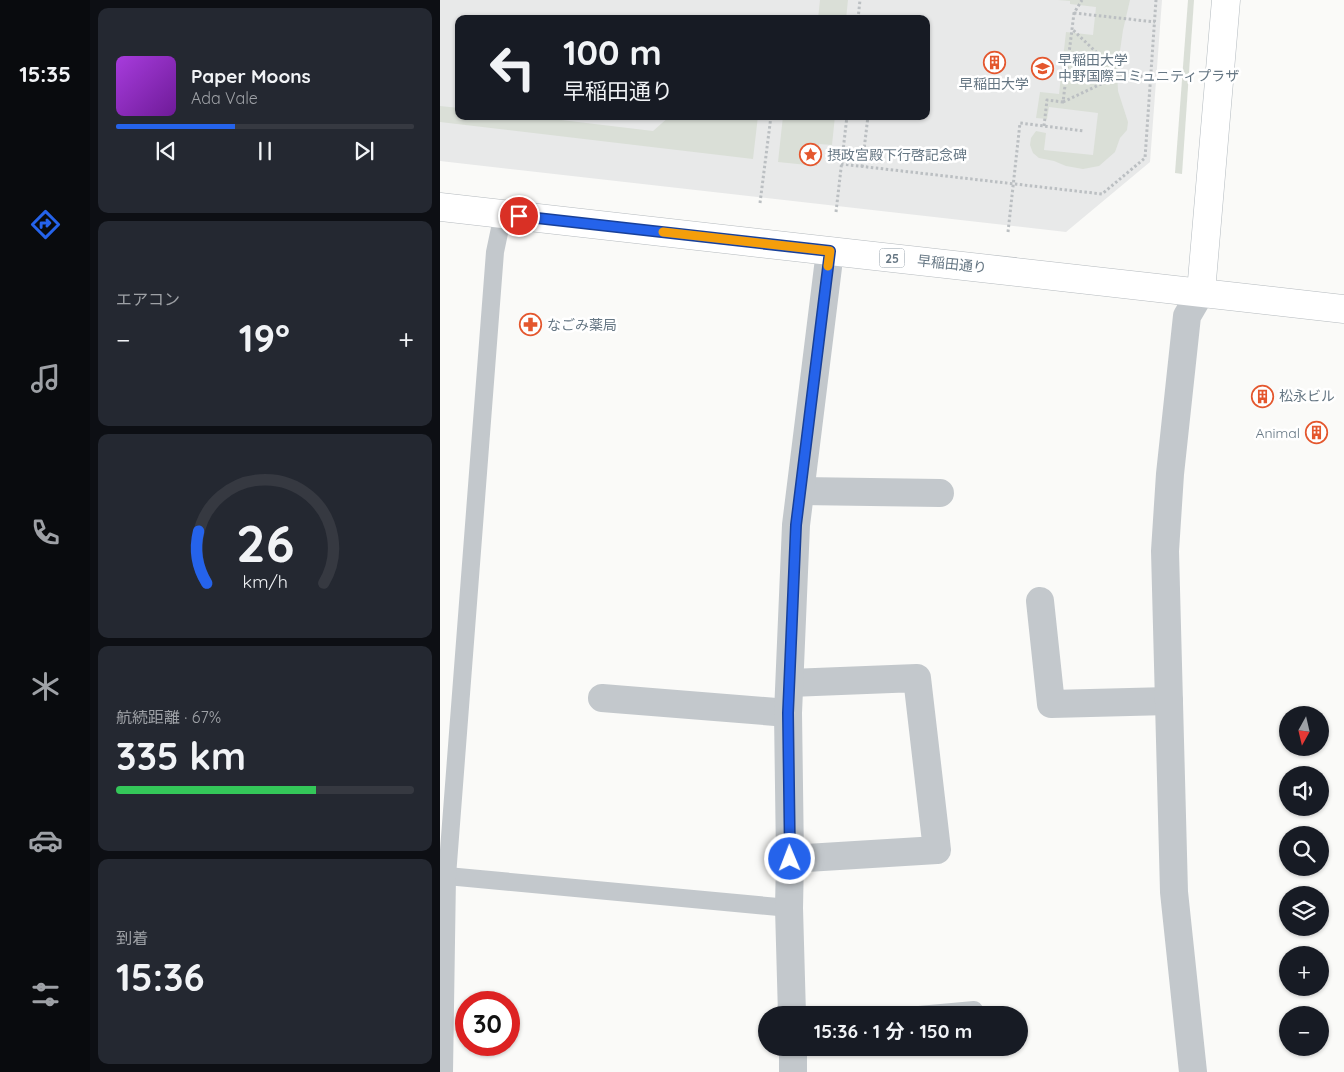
<!DOCTYPE html>
<html lang="ja">
<meta charset="utf-8">
<style>
:root{--surface:#171b24;--page:#242831;--text:#f1f3f6;--muted:#9ea1a6;--line:#363941;--accent:#2563eb}
body{margin:0;font-family:Quicksand,"Noto Sans JP",sans-serif;background:var(--page);color:var(--text);height:100vh;display:flex;flex-direction:column;font-size:19px;white-space:nowrap}
*{box-sizing:border-box;margin:0}
p{font-size:16px;color:var(--muted)}
.icon{flex:none;width:28px;height:28px;fill:none;stroke:currentColor;stroke-width:2;stroke-linecap:round;stroke-linejoin:round}
.map{position:relative;flex:1;overflow:hidden}
.sheet{display:flex;flex-direction:column;gap:8px;padding:8px;background:#0d0f14;width:350px}
.sheet>*{flex:none}
.top-card{position:absolute;left:15px;top:15px;width:475px;height:105px;border-radius:10px;box-shadow:0 1px 4px #0004;background:#171b24;color:var(--text);overflow:hidden}
.needle{width:32px;rotate:188deg}
.tools{position:absolute;left:839px;top:706px;display:grid;gap:10px}
.tools a{display:grid;place-items:center;width:50px;height:50px;border-radius:50%;background:var(--surface);box-shadow:0 1px 4px #0004;font-size:25px}
.speed{position:absolute;left:15px;top:991px;display:flex;gap:10px;font-size:25px;font-weight:700;text-align:center}
.speed>*{display:grid;place-content:center;width:65px;height:65px;border-radius:50%;background:var(--surface);box-shadow:0 1px 4px #0004;line-height:1}
.speed .limit{border:8px solid #d22;background:#fff;color:#111}
.pin{position:absolute;display:grid;place-items:center;width:42px;height:42px;color:#fff;margin:-21px;border:2px solid #fff;border-radius:50%;box-shadow:0 1px 5px #0007}
.me{position:absolute;width:55px;margin:-28px;rotate:359deg;stroke-linejoin:round;filter:drop-shadow(0 0 4px #0008)}
.turn{display:flex;align-items:center;gap:18px;height:105px;padding:0 25px;font-size:22px}
.turn .icon{width:65px;height:65px;stroke-width:2.5}
.turn b{display:block;font-size:35px;line-height:42px}
.big{font-size:38px;font-weight:700;line-height:1.1}
.sheet .card{flex:1;display:flex;flex-direction:column;justify-content:center;gap:8px;min-width:0;padding:0 18px;border-radius:10px;background:var(--page)}
.sheet .dial{align-items:center;gap:0}
.dial svg{height:130px;overflow:visible;fill:none;stroke:var(--line);stroke-width:7;stroke-linecap:round;text-anchor:middle}
.dial text{fill:var(--text);stroke:none}
.song{display:flex;align-items:center;gap:15px}
.cover{width:60px;height:60px;border-radius:8px;background:linear-gradient(135deg,hsl(280 70% 55%),hsl(280 70% 35%))}
.played{height:5px;border-radius:2px;background:linear-gradient(90deg,var(--accent) 40%,var(--line) 40%)}
.keys{display:flex;justify-content:space-around;direction:ltr}
.heat{display:flex;justify-content:space-between;align-items:center;font-size:28px;direction:ltr}
.charge{height:8px;border-radius:4px;background:linear-gradient(90deg,#34c759 67%,var(--line) 0)}
.trip{position:absolute;left:318px;top:1006px;width:270px;height:50px;border-radius:25px;background:var(--surface);box-shadow:0 1px 4px #0004;font-weight:700;line-height:50px;text-align:center}
main{display:flex;flex:1;min-height:0}
.dock{display:flex;flex-direction:column;width:90px;justify-content:space-around;align-items:center;background:#090b0e;color:var(--muted)}
.dock .icon{width:35px;height:35px}
.dock .selected{color:var(--accent)}
.dock b{font-size:22px;color:var(--text)}
.map>svg:first-child{display:block}
.built{fill:#e8e9e9;fill-rule:evenodd}
.grass{fill:#dadfd7}
.lines{fill:none;stroke-linecap:round;stroke-linejoin:round}
.secondary-casing{stroke:#b3babf;stroke-width:29}
.primary-casing{stroke:#b5babe;stroke-width:29}
.path{stroke:#bbbfc2;stroke-width:3;stroke-dasharray:2.5 2.5;stroke-linecap:butt}
.lane{stroke:#c3c8cc;stroke-width:18}
.street{stroke:#c3c8cc;stroke-width:28}
.secondary{stroke:#fff;stroke-width:28}
.primary{stroke:#fff;stroke-width:28}
.route-casing{stroke:#184099;stroke-width:12}
.route{stroke:#2563eb;stroke-width:9}
.slow{stroke:#f59e0b;stroke-width:9}
.labels{text-anchor:middle;dominant-baseline:central;stroke-width:5;stroke-linejoin:round;paint-order:stroke}
.shield{fill:#fff;stroke:#939fa8;stroke-width:1}
.shield-label{font-size:12px;font-weight:bold;fill:#657683}
.poi-label{font-size:14px;fill:#657683;stroke:#fff;text-anchor:start}
.street-label{font-size:14px;fill:#657683;stroke:#fff}
</style>
<main>
<nav class="dock">
<b>15:35</b>
<svg class="icon selected" aria-label="directions" viewBox="0 0 24 24"><path d="M12 3l9 9-9 9-9-9zM9 14v-3h6M13 9l2 2-2 2"/></svg>
<svg class="icon" aria-label="music" viewBox="0 0 24 24"><path d="M9 18V5l10-2v13"/><circle cx="6" cy="18" r="3"/><circle cx="16" cy="16" r="3"/></svg>
<svg class="icon" aria-label="phone" viewBox="0 0 24 24"><path d="M5 4h4l2 5-3 2q2 4 5 5l2-3 5 2v4C11 20 4 13 5 4z"/></svg>
<svg class="icon" aria-label="climate" viewBox="0 0 24 24"><path d="M12 3v18M4 7l16 10M4 17L20 7"/></svg>
<svg class="icon" aria-label="car" viewBox="0 0 24 24"><path d="M5 17H2v-5l4-1 3-4h7l3 4 3 1v5h-3M9 17h6M6 11h13"/><circle cx="7" cy="17" r="2"/><circle cx="17" cy="17" r="2"/></svg>
<svg class="icon" aria-label="filters" viewBox="0 0 24 24"><path d="M4 7h16M4 17h16"/><circle cx="9" cy="7" r="2"/><circle cx="15" cy="17" r="2"/></svg>
</nav>
<section class="sheet">
<div class="card">
<div class="song"><i class="cover"></i><div><b>Paper Moons</b><p>Ada Vale</p></div></div>
<div class="played"></div>
<div class="keys"><svg class="icon" aria-label="previous" viewBox="0 0 24 24"><path d="M18 5L8 12l10 7zM5 5v14"/></svg><svg class="icon" aria-label="pause" viewBox="0 0 24 24"><path d="M8 5v14M16 5v14"/></svg><svg class="icon" aria-label="next" viewBox="0 0 24 24"><path d="M6 5l10 7-10 7zM19 5v14"/></svg></div>
</div>
<div class="card"><p>エアコン</p>
<div class="heat"><a>−</a><b class="big">19°</b><a>+</a></div>
</div>
<div class="card dial"><svg viewBox="0 0 100 80">
<path d="M14 69A42 42 0 1 1 86 69"/>
<path d="M14 69A42 42 0 0 1 9 37" stroke="#2563eb"/>
<text x="50" y="56" font-size="32" font-weight="700">26</text>
<text x="50" y="72" font-size="11">km/h</text>
</svg></div>
<div class="card"><p>航続距離 · 67%</p><b class="big">335 km</b><div class="charge"></div></div>
<div class="card"><p>到着</p><b class="big">15:36</b></div>
</section>
<div class="map">
<svg width="904" height="1072" viewBox="0 0 904 1072">
<rect width="100%" height="100%" fill="#fafaf8"/>
<path class="built" d="M 0,0 L 722,0 L 710,162 L 626,232 L 0,161 ZM 19,19 L 486,19 L 486,116 L 19,116 Z"/>
<g class="grass">
<polygon points="380,0 408,0 406,19 378,19"/>
<polygon points="618,0 690,0 683,30 677,72 678,91 688,122 687,130 680,138 675,152 659,166 643,169 626,166 614,161 599,158 593,153 590,145 591,138 596,131 606,133 604,150 653,155 658,113 609,107 607,119 596,118 600,92 619,94 626,32 653,35 656,7 630,4 630,1"/>
<polygon points="748,0 754,0 742,174 735,173"/>
<polygon points="0,106 19,108 19,116 88,116 213,131 230,116 318,116 313,159 0,122"/>
<polygon points="343,116 395,116 392,145 379,144 377,166 338,162"/>
</g>
<g class="lines">
<defs>
<polyline id="secondary" points="761,292 786,0"/>
<polyline id="primary" points="0,207 904,309"/>
</defs>
<use href="#secondary" class="secondary-casing"/>
<use href="#primary" class="primary-casing"/>
<g class="path">
<polyline points="634,13 715,22"/>
<polyline points="418,19 420,0"/>
<polyline points="680,75 710,77"/>
<polyline points="623,102 680,75 632,29"/>
<polyline points="604,126 607,100 623,102 634,13 642,0"/>
<polyline points="401,164 662,194 705,158 716,0"/>
<polyline points="422,167 428,116"/>
<polyline points="320,203 331,116"/>
<polyline points="396,212 407,116"/>
<polyline points="568,232 580,123 644,131"/>
</g>
<g class="lane">
<polyline points="7,876 349,908"/>
<polyline points="479,1015 534,1010"/>
<polyline points="4,1072 7,876 55,252 63,214"/>
</g>
<g class="street">
<polyline points="361,491 500,493"/>
<polyline points="600,601 611,704 729,701"/>
<polyline points="350,683 477,678 497,850 350,859"/>
<polyline points="162,698 348,713"/>
<polyline points="352,1015 349,908 350,859 348,713 356,525 390,251"/>
<polyline points="353,1048 353,1072"/>
<polyline points="753,1072 734,892 725,551 730,474 747,316 761,292"/>
</g>
<use href="#secondary" class="secondary"/>
<use href="#primary" class="primary"/>
</g>
<g class="lines">
<defs>
<polyline id="route" points="79,216 390,251 356,525 348,713 350,859"/>
</defs>
<use href="#route" class="route-casing"/>
<use href="#route" class="route"/>
<polyline class="slow" points="223,232 390,251 388,266"/>
</g>
<defs>
<symbol id="building-ring" viewBox="-11 -11 22 22"><circle r="9.5" fill="#fff" stroke="#e4572e" stroke-width="1.5"/><path d="M-4-6H4V6H1V3H-1V6H-4ZM-2.5-4.3h1.7v1.8h-1.7ZM.8-4.3h1.7v1.8H.8ZM-2.5-1h1.7V.8h-1.7ZM.8-1h1.7V.8H.8Z" fill="#e4572e"/></symbol>
<symbol id="university-ring" viewBox="-11 -11 22 22"><circle r="9.5" fill="#fff" stroke="#e4572e" stroke-width="1.5"/><path d="M0-5L7-2L0 1L-7-2ZM-4 1L0 2.5L4 1V4Q0 6-4 4Z" fill="#e4572e"/></symbol>
<symbol id="sight-ring" viewBox="-11 -11 22 22"><circle r="9.5" fill="#fff" stroke="#e4572e" stroke-width="1.5"/><path d="M0-6L1.8-2.2L6-1.7L2.9 1.2L3.7 5.4L0 3.3L-3.7 5.4L-2.9 1.2L-6-1.7L-1.8-2.2Z" fill="#e4572e"/></symbol>
<symbol id="pharmacy-ring" viewBox="-11 -11 22 22"><circle r="9.5" fill="#fff" stroke="#e4572e" stroke-width="1.5"/><path d="M-2-6h4v4h4v4h-4v4h-4v-4h-4v-4h4Z" fill="#e4572e"/></symbol>
</defs>
<g fill-rule="evenodd">
<use href="#building-ring" x="542" y="50" width="25" height="25"/>
<use href="#university-ring" x="590" y="56" width="25" height="25"/>
<use href="#sight-ring" x="358" y="142" width="25" height="25"/>
<use href="#pharmacy-ring" x="78" y="312" width="25" height="25"/>
<use href="#building-ring" x="810" y="384" width="25" height="25"/>
<use href="#building-ring" x="864" y="420" width="25" height="25"/>
</g>
<g class="labels">
<rect class="shield" x="439.5" y="248.5" width="25" height="19" rx="4"/>
<g class="shield-label">
<text x="452" y="258">25</text>
</g>
<g class="poi-label">
<text x="618" y="60">早稲田大学<tspan x="618" dy="16">中野国際コミュニティプラザ</tspan></text>
<text x="554" y="84" text-anchor="middle">早稲田大学</text>
<text x="387" y="155">摂政宮殿下行啓記念碑</text>
<text x="107" y="325">なごみ薬局</text>
<text x="839" y="396">松永ビル</text>
<text x="860" y="433" text-anchor="end">Animal</text>
</g>
<g class="street-label">
<text transform="translate(512 264) rotate(6)">早稲田通り</text>
</g>
</g>
</svg>
<div class="tools">
<a><svg class="needle" viewBox="-14 -14 28 28"><path d="M0-13l5 13h-10z" fill="#e53935"/><path d="M0 13l5-13h-10z" fill="#9ea1a6"/></svg></a>
<a><svg class="icon" aria-label="sound" viewBox="0 0 24 24"><path d="M4 9h4l5-4v14l-5-4H4zM17 9q2 3 0 6"/></svg></a>
<a><svg class="icon" aria-label="search" viewBox="0 0 24 24"><circle cx="10" cy="10" r="6"/><path d="M15 15l6 6"/></svg></a>
<a><svg class="icon" aria-label="layers" viewBox="0 0 24 24"><path d="M12 4l9 5-9 5-9-5zM3 14l9 5 9-5"/></svg></a>
<a>+</a>
<a>−</a>
</div>
<div class="speed"><div class="limit">30</div></div>
<div class="pin" style="left:79px;top:216px;background:#d93025"><svg class="icon" aria-label="arrive" viewBox="0 0 24 24"><path d="M6 21V4h12l-3 4 3 4H6"/></svg></div>
<svg class="me" style="left:350px;top:859px" viewBox="-20 -20 40 40"><circle r="17" fill="#2563eb" stroke="#fff" stroke-width="3"/><path d="M0-11L8 9 0 5-8 9z" fill="#fff"/></svg>
<div class="trip">15:36 · 1 分 · 150 m</div>
<div class="top-card">
<div class="turn"><svg class="icon" aria-label="left" viewBox="0 0 24 24"><path d="M17 20v-9H6M10 6l-5 5 5 5"/></svg><div><b>100 m</b>早稲田通り</div></div>
</div>
</div>
</main>
